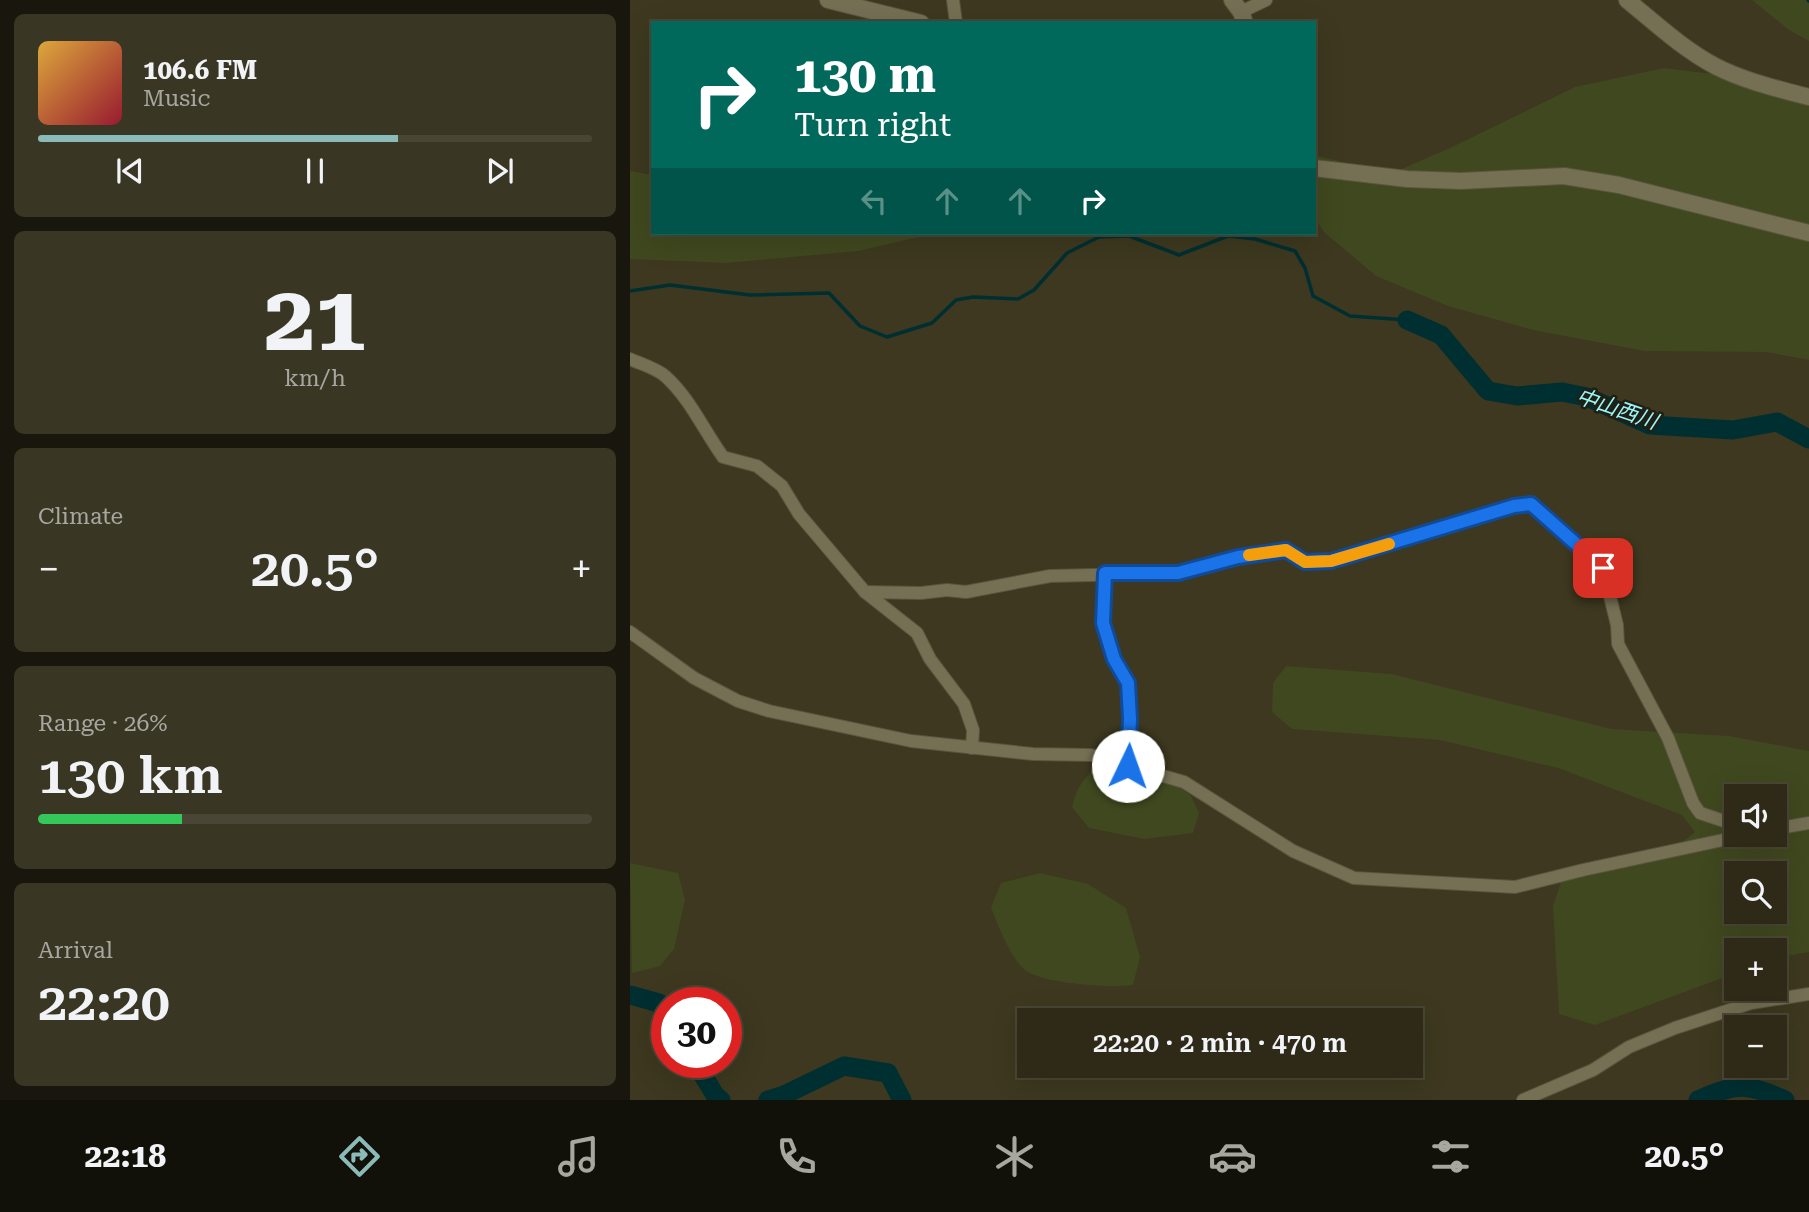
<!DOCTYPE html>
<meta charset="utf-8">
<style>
:root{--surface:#2e2a17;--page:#3a3624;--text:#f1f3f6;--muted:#a7a7a1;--line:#494636;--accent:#8bbbb9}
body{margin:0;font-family:"Roboto Serif","Noto Sans JP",serif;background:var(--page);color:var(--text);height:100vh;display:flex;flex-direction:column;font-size:26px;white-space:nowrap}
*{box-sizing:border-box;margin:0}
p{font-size:23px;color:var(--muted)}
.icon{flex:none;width:38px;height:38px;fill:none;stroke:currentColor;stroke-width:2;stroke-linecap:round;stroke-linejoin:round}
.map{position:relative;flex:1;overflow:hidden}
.drawer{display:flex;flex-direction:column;gap:14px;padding:14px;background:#19170d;width:630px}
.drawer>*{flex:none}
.hud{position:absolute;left:21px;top:21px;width:665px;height:214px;border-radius:0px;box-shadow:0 7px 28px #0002,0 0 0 2px var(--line);background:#00695c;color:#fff;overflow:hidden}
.tools{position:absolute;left:1094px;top:784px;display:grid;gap:14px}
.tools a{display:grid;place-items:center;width:63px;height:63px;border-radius:0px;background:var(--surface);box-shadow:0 7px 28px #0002,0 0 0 2px var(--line);font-size:35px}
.speed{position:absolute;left:21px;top:987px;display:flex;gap:14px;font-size:35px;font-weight:700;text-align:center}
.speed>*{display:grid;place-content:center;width:91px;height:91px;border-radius:50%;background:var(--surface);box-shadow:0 7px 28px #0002,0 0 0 2px var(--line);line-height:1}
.speed .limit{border:10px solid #d22;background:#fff;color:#111}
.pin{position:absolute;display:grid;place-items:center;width:60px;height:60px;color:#fff;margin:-30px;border-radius:14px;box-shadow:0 4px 10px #0006}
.me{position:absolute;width:77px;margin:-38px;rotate:3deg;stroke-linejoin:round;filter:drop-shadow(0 0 5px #0008)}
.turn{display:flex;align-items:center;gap:24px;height:147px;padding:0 28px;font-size:32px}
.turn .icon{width:91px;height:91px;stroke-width:2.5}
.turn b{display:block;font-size:49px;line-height:60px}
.lanes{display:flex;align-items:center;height:66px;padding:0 28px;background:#0003;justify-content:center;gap:35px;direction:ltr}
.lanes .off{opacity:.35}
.big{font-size:52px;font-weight:600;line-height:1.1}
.drawer .card{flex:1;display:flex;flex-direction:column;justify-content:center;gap:10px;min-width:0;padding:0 24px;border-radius:10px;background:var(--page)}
.drawer .dial{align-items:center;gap:0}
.dial b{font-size:91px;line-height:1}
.song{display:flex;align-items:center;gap:21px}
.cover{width:84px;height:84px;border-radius:10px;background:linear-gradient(135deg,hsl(40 70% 55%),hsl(350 70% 35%))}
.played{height:7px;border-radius:4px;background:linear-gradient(90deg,var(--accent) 65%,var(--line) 65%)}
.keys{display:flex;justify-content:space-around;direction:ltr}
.heat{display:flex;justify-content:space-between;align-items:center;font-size:38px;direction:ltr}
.charge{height:10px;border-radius:5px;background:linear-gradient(90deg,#34c759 26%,var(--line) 0)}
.trip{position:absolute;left:387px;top:1008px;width:406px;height:70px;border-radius:0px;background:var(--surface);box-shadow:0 7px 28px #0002,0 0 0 2px var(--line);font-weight:600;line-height:70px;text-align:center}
.menu{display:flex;height:112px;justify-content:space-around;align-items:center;background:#121109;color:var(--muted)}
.menu .icon{width:49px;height:49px}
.menu .selected{color:var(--accent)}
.menu b{font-size:32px;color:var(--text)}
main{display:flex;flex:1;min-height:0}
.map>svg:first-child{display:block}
.green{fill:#40481f;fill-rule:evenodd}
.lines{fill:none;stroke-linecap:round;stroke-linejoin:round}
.stream{stroke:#002f31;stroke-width:3.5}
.river{stroke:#002f31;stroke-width:19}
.minor-casing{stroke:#59543e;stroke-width:14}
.tertiary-casing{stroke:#59543e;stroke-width:18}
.minor{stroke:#757054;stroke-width:12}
.tertiary{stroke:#757054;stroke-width:16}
.route-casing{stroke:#114b97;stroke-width:18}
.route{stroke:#1a73e8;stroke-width:12}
.slow{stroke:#f59e0b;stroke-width:12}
.labels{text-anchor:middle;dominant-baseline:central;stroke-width:5;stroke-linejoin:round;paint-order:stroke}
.water-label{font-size:21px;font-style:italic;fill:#9af7fa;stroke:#211f14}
</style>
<main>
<section class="drawer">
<div class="card">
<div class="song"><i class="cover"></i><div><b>106.6 FM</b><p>Music</p></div></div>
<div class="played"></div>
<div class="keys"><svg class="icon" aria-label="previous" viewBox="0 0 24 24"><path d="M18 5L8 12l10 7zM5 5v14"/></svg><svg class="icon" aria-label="pause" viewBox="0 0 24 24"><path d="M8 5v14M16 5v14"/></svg><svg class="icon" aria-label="next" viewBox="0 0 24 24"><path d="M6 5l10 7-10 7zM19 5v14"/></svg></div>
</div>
<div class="card dial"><b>21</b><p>km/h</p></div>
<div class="card"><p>Climate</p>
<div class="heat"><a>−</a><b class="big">20.5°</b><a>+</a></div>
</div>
<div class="card"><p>Range · 26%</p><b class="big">130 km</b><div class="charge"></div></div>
<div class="card"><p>Arrival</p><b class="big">22:20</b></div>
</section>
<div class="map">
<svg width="1179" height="1100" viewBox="0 0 1179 1100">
<rect width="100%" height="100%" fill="#3d381f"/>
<g class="green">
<polygon points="1122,0 1179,0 1179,41 1159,30"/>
<polygon points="1034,68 1123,79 1179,100 1179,360 1136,352 1015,351 903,330 818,306 746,276 694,232 684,217 684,155 734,167 767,171 820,148 945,87"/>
<polygon points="0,171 23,175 23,233 306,233 228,251 96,263 0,259"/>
<path d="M 656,666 L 761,674 L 981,729 L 1099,736 L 1179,751 L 1179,952 L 1145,958 L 1144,950 L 1106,950 L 1106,973 L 965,1025 L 929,1014 L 923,906 L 933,876 L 1045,848 L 1065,832 L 1052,815 L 928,768 L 810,740 L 662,729 L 642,712 L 643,683 ZM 1106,796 L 1144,796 L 1144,835 L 1106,835 ZM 1106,873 L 1144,873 L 1144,912 L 1106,912 Z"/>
<path d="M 488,748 L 508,748 L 522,766 L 561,796 L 569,813 L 563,833 L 514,839 L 459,828 L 442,807 C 448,778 466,767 488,748 Z"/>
<polygon points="0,863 48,873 55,900 44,949 30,966 2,973"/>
<path d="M 410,873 L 458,884 L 496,908 L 510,957 L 503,985 C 480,988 413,984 395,970 C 381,959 367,924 361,907 L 371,883 Z"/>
</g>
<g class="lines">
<g class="stream">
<polyline points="1178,0 1179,1"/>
<polyline points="0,291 40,285 120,295 199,293 230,326 257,337 302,323 326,300 343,297 388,299 404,290 437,253 469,237 499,236 549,255 598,236 625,239 665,251 675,268 683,296 720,316 777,320"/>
</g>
<g class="river">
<polyline points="777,320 811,335 858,391 887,396 932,392 957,397 1020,425 1103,430 1147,422 1179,439"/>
<polyline points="0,995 29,1003 37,1016"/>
<polyline points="65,1062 85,1095 91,1100"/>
<polyline points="138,1100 154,1095 214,1066 258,1073 272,1100"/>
<path d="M 1068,1100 C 1107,1083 1116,1083 1155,1100"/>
</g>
<defs>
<g id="minor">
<polyline points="323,0 326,23"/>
<polyline points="611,12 636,0"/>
<path d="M 0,359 C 11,364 26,368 35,376 C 60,398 74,431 93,457 L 127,466 L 152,486 L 169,514 L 235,592 L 287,633 L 300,659 L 334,704 L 343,730 L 342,748"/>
<polyline points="475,574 473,623 484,659 498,683 500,719 498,766"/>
<polyline points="235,592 291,593 317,590 336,592 420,576 548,573 608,557 656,550 675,562 701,561 884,506 901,504 973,568 987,625 988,644 1038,738 1063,803 1070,813 1106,825"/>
<polyline points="0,632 64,678 108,701 139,711 281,741 403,754 461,755 554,782 663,851 724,878 885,887 953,870 1116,835"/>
<polyline points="1144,829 1179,823"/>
<polyline points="893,1100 963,1070 999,1047 1045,1028 1121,1003 1179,994"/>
</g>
<g id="tertiary">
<polyline points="198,0 291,23"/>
<polyline points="602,0 611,12 615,23"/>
<path d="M 997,0 C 1025,23 1053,49 1085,66 C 1114,81 1148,89 1179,97"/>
<polyline points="684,168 777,179 831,181 934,176 989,185 1179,233"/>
</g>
</defs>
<use href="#minor" class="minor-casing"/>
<use href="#tertiary" class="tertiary-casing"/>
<use href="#minor" class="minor"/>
<use href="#tertiary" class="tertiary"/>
</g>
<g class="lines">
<defs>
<polyline id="route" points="498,766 500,719 498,683 484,659 473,623 475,573 548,573 608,557 656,550 675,562 701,561 884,506 901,504 973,568"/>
</defs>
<use href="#route" class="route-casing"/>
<use href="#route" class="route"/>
<polyline class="slow" points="619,555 656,550 675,562 701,561 759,544"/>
</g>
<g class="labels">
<g class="water-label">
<text transform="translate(987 409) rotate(19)">中山西川</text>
</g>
</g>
</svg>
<div class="tools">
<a><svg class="icon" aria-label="sound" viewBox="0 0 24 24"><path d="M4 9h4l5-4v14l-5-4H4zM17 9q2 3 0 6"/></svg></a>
<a><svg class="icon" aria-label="search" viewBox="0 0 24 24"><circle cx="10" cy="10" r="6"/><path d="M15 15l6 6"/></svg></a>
<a>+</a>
<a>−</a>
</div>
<div class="speed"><div class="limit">30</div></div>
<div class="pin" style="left:973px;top:568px;background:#d93025"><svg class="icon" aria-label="arrive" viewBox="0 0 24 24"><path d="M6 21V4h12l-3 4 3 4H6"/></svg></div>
<svg class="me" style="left:498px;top:766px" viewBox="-20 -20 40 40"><circle r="19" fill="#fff"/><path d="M0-13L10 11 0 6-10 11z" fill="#1a73e8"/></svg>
<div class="trip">22:20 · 2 min · 470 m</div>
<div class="hud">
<div class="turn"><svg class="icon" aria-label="right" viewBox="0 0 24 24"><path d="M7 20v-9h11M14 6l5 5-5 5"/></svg><div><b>130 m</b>Turn right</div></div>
<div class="lanes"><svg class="icon off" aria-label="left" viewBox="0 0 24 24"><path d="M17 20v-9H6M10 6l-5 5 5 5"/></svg><svg class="icon off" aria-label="ahead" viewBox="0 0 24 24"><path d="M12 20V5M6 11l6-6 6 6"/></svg><svg class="icon off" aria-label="ahead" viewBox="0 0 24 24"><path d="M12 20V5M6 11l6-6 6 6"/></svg><svg class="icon" aria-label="right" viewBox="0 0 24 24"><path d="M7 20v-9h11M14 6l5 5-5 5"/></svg></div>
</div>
</div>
</main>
<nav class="menu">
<b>22:18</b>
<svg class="icon selected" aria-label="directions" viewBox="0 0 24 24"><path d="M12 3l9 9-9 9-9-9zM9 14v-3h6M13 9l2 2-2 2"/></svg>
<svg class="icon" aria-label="music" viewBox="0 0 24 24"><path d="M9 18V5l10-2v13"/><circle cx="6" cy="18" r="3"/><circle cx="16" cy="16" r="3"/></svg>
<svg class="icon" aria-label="phone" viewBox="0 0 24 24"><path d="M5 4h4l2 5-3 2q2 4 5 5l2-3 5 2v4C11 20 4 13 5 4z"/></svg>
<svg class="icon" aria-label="climate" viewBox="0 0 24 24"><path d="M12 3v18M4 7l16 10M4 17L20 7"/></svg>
<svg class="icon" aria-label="car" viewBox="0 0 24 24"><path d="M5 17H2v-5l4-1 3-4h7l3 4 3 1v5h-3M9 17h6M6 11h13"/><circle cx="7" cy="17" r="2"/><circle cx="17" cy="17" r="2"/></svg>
<svg class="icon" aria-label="filters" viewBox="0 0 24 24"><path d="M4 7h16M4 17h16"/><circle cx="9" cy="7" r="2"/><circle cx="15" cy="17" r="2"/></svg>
<b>20.5°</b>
</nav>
